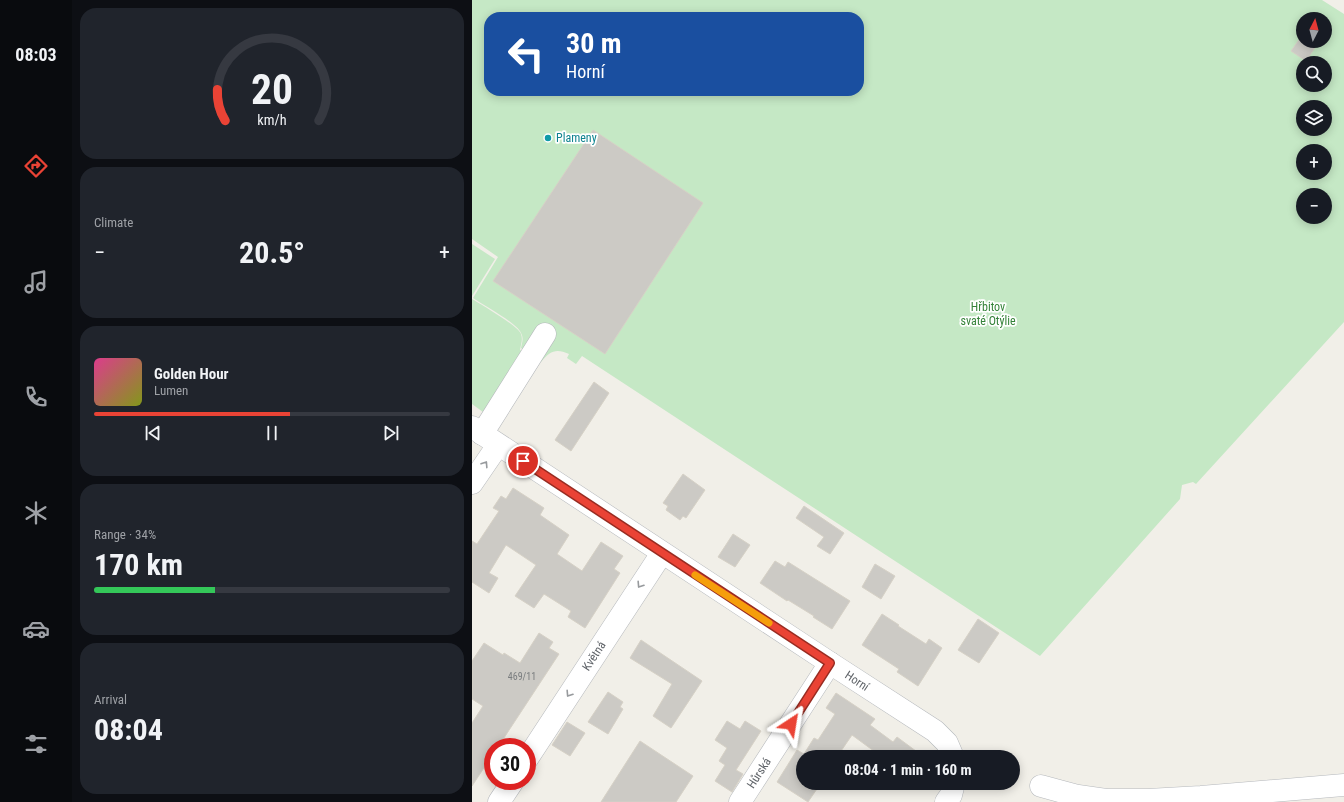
<!DOCTYPE html>
<meta charset="utf-8">
<style>
:root{--surface:#171b24;--page:#20242c;--text:#f1f3f6;--muted:#9ea1a6;--line:#363941;--accent:#ea4335}
body{margin:0;font-family:"Roboto Condensed",sans-serif;background:var(--page);color:var(--text);height:100vh;display:flex;flex-direction:column;font-size:15px;white-space:nowrap}
*{box-sizing:border-box;margin:0}
p{font-size:13px;color:var(--muted)}
.icon{flex:none;width:22px;height:22px;fill:none;stroke:currentColor;stroke-width:2;stroke-linecap:round;stroke-linejoin:round}
.map{position:relative;flex:1;overflow:hidden}
.panel{display:flex;flex-direction:column;gap:8px;padding:8px;background:#0d0f14;width:400px}
.panel>*{flex:none}
.banner{position:absolute;left:12px;top:12px;width:380px;height:84px;border-radius:16px;box-shadow:0 2px 10px #0003;background:#1a4fa0;color:#fff;overflow:hidden}
.needle{width:26px;rotate:6deg}
.buttons{position:absolute;left:824px;top:12px;display:grid;gap:8px}
.buttons a{display:grid;place-items:center;width:36px;height:36px;border-radius:50%;background:var(--surface);box-shadow:0 2px 10px #0003;font-size:20px}
.speed{position:absolute;left:12px;top:738px;display:flex;gap:8px;font-size:20px;font-weight:700;text-align:center}
.speed>*{display:grid;place-content:center;width:52px;height:52px;border-radius:50%;background:var(--surface);box-shadow:0 2px 10px #0003;line-height:1}
.speed .limit{border:6px solid #d22;background:#fff;color:#111}
.pin{position:absolute;display:grid;place-items:center;width:34px;height:34px;color:#fff;margin:-17px;border:2px solid #fff;border-radius:50%;box-shadow:0 1px 4px #0007}
.me{position:absolute;width:44px;margin:-22px;rotate:33deg;stroke-linejoin:round;filter:drop-shadow(0 0 3px #0008)}
.turn{display:flex;align-items:center;gap:14px;height:84px;padding:0 16px;font-size:18px}
.turn .icon{width:52px;height:52px;stroke-width:2.5}
.turn b{display:block;font-size:28px;line-height:34px}
.big{font-size:30px;font-weight:700;line-height:1.1}
.panel .card{flex:1;display:flex;flex-direction:column;justify-content:center;gap:6px;min-width:0;padding:0 14px;border-radius:16px;background:var(--page)}
.panel .dial{align-items:center;gap:0}
.dial svg{height:104px;overflow:visible;fill:none;stroke:var(--line);stroke-width:7;stroke-linecap:round;text-anchor:middle}
.dial text{fill:var(--text);stroke:none}
.song{display:flex;align-items:center;gap:12px}
.cover{width:48px;height:48px;border-radius:6px;background:linear-gradient(135deg,hsl(330 70% 55%),hsl(70 70% 35%))}
.played{height:4px;border-radius:2px;background:linear-gradient(90deg,var(--accent) 55%,var(--line) 55%)}
.keys{display:flex;justify-content:space-around;direction:ltr}
.heat{display:flex;justify-content:space-between;align-items:center;font-size:22px;direction:ltr}
.charge{height:6px;border-radius:3px;background:linear-gradient(90deg,#34c759 34%,var(--line) 0)}
.trip{position:absolute;left:324px;top:750px;width:224px;height:40px;border-radius:20px;background:var(--surface);box-shadow:0 2px 10px #0003;font-weight:700;line-height:40px;text-align:center}
main{display:flex;flex:1;min-height:0}
.tab-bar{display:flex;flex-direction:column;width:72px;justify-content:space-around;align-items:center;background:#090b0e;color:var(--muted)}
.tab-bar .icon{width:28px;height:28px}
.tab-bar .on{color:var(--accent)}
.tab-bar b{font-size:18px;color:var(--text)}
.map>svg:first-child{display:block}
.green{fill:#c5e8c5;fill-rule:evenodd}
.building{fill:#cccac5;stroke:#d6d1c6}
.lines{fill:none;stroke-linecap:round;stroke-linejoin:round}
.minor-casing{stroke:#b5b8bc;stroke-width:23}
.minor{stroke:#fff;stroke-width:22}
.oneway{stroke:#979a9d}
.route-casing{stroke:#982c22;stroke-width:10}
.route{stroke:#ea4335;stroke-width:7}
.slow{stroke:#f59e0b;stroke-width:7}
.culture-dot{fill:#0f9aa8;stroke:#fff;stroke-width:1.5}
.labels{text-anchor:middle;dominant-baseline:central;stroke-width:3.5;stroke-linejoin:round;paint-order:stroke}
.number-label{font-size:10px;fill:#7a7d7f}
.culture-label{font-size:12px;fill:#0d838f;stroke:#fff;text-anchor:start}
.park-label{font-size:12px;fill:#348238;stroke:#fff}
.street-label{font-size:12px;fill:#5f6368;stroke:#fff}
</style>
<main>
<nav class="tab-bar">
<b>08:03</b>
<svg class="icon on" aria-label="directions" viewBox="0 0 24 24"><path d="M12 3l9 9-9 9-9-9zM9 14v-3h6M13 9l2 2-2 2"/></svg>
<svg class="icon" aria-label="music" viewBox="0 0 24 24"><path d="M9 18V5l10-2v13"/><circle cx="6" cy="18" r="3"/><circle cx="16" cy="16" r="3"/></svg>
<svg class="icon" aria-label="phone" viewBox="0 0 24 24"><path d="M5 4h4l2 5-3 2q2 4 5 5l2-3 5 2v4C11 20 4 13 5 4z"/></svg>
<svg class="icon" aria-label="climate" viewBox="0 0 24 24"><path d="M12 3v18M4 7l16 10M4 17L20 7"/></svg>
<svg class="icon" aria-label="car" viewBox="0 0 24 24"><path d="M5 17H2v-5l4-1 3-4h7l3 4 3 1v5h-3M9 17h6M6 11h13"/><circle cx="7" cy="17" r="2"/><circle cx="17" cy="17" r="2"/></svg>
<svg class="icon" aria-label="filters" viewBox="0 0 24 24"><path d="M4 7h16M4 17h16"/><circle cx="9" cy="7" r="2"/><circle cx="15" cy="17" r="2"/></svg>
</nav>
<section class="panel">
<div class="card dial"><svg viewBox="0 0 100 80">
<path d="M14 69A42 42 0 1 1 86 69"/>
<path d="M14 69A42 42 0 0 1 8 45" stroke="#ea4335"/>
<text x="50" y="56" font-size="32" font-weight="700">20</text>
<text x="50" y="72" font-size="11">km/h</text>
</svg></div>
<div class="card"><p>Climate</p>
<div class="heat"><a>−</a><b class="big">20.5°</b><a>+</a></div>
</div>
<div class="card">
<div class="song"><i class="cover"></i><div><b>Golden Hour</b><p>Lumen</p></div></div>
<div class="played"></div>
<div class="keys"><svg class="icon" aria-label="previous" viewBox="0 0 24 24"><path d="M18 5L8 12l10 7zM5 5v14"/></svg><svg class="icon" aria-label="pause" viewBox="0 0 24 24"><path d="M8 5v14M16 5v14"/></svg><svg class="icon" aria-label="next" viewBox="0 0 24 24"><path d="M6 5l10 7-10 7zM19 5v14"/></svg></div>
</div>
<div class="card"><p>Range · 34%</p><b class="big">170 km</b><div class="charge"></div></div>
<div class="card"><p>Arrival</p><b class="big">08:04</b></div>
</section>
<div class="map">
<svg width="872" height="802" viewBox="0 0 872 802">
<rect width="100%" height="100%" fill="#f1efe8"/>
<g class="green">
<path d="M 0,0 L 850,0 L 872,14 L 872,322 L 724,484 L 721,482 L 710,485 L 708,499 L 568,656 L 110,356 L 104,364 L 95,358 L 97,354 C 84,348 78,351 69,362 L 49,348 C 50,343 52,338 49,333 C 45,323 11,305 1,298 L 26,257 L 0,239 ZM 17,17 L 387,17 L 387,91 L 17,91 ZM 831,19 L 853,19 L 853,41 L 831,41 ZM 831,63 L 853,63 L 853,85 L 831,85 ZM 831,107 L 853,107 L 853,129 L 831,129 ZM 831,151 L 853,151 L 853,173 L 831,173 ZM 831,195 L 853,195 L 853,217 L 831,217 Z"/>
<polygon points="0,244 23,259 0,296"/>
<path d="M 0,299 C 10,305 46,326 49,334 C 51,340 49,344 48,350 L 50,351 L 11,412 L 0,404 Z"/>
</g>
<g class="building">
<polygon points="829,37 831,38 831,41 836,41 844,46 834,61 819,51"/>
<polygon points="121,130 231,203 133,354 21,281"/>
<polygon points="122,382 137,393 99,451 83,440"/>
<polygon points="211,474 233,490 214,518 211,516 208,520 194,510 196,506 191,503"/>
<polygon points="41,488 72,508 68,515 97,535 85,554 110,571 129,542 151,556 142,569 148,573 113,628 96,617 99,611 72,594 62,608 43,596 64,565 34,545 17,573 26,578 17,593 0,582 0,541 5,544 27,511 21,508 29,496 34,499"/>
<polygon points="332,506 372,533 358,554 345,546 352,537 324,518"/>
<polygon points="261,534 278,545 263,567 246,557"/>
<polygon points="303,561 313,567 316,562 378,601 360,629 341,617 342,616 316,600 315,601 288,583"/>
<polygon points="403,564 423,576 409,599 390,587"/>
<polygon points="410,614 427,625 426,626 454,644 457,639 470,648 446,686 425,672 427,669 390,645"/>
<polygon points="506,619 527,633 507,663 486,650"/>
<polygon points="67,633 81,642 77,648 87,654 26,747 21,747 21,754 0,786 0,723 11,706 0,699 0,661 12,643 31,655 32,653 48,663"/>
<polygon points="169,640 230,681 199,728 181,716 200,684 158,658"/>
<polygon points="136,692 151,702 148,707 151,709 136,734 116,722"/>
<polygon points="364,693 403,719 398,725 421,742 425,737 452,757 410,757 380,735 367,754 372,757 331,757 331,783 349,783 336,802 305,782 325,750 332,754 342,738 346,740 363,714 354,708"/>
<polygon points="255,721 268,729 273,721 289,731 264,770 271,774 260,792 243,781 253,765 247,761 255,748 243,740"/>
<polygon points="95,722 113,733 98,756 80,745"/>
<polygon points="168,741 221,776 204,802 129,802"/>
</g>
<g class="lines">
<defs>
<g id="minor">
<polyline points="0,427 358,663 463,731 475,743 481,757"/>
<polyline points="10,434 73,334"/>
<polyline points="0,483 26,445"/>
<polyline points="55,759 190,553"/>
<polyline points="569,786 606,796 634,800 676,800 729,797 872,785"/>
<polyline points="27,802 41,781"/>
<polyline points="268,802 358,663"/>
<polyline points="474,802 479,795 482,783"/>
</g>
</defs>
<use href="#minor" class="minor-casing"/>
<use href="#minor" class="minor"/>
</g>
<defs><path id="oneway-chevron" d="M-2-3.5L2.5 0L-2 3.5" fill="none" stroke-width="1.6" stroke-linecap="round" stroke-linejoin="round"/></defs>
<g class="oneway">
<use href="#oneway-chevron" transform="translate(13 464) rotate(-57)"/>
<use href="#oneway-chevron" transform="translate(168 585) rotate(123)"/>
<use href="#oneway-chevron" transform="translate(97 694) rotate(123)"/>
</g>
<g class="lines">
<defs>
<polyline id="route" points="51,461 358,663 319,724"/>
</defs>
<use href="#route" class="route-casing"/>
<use href="#route" class="route"/>
<polyline class="slow" points="223,575 297,623"/>
</g>
<circle class="culture-dot" cx="76" cy="138" r="4"/>
<g class="labels">
<g class="number-label">
<text x="50" y="676">469/11</text>
</g>
<g class="culture-label">
<text x="84" y="138">Plameny</text>
</g>
<g class="park-label">
<text x="516" y="307">Hřbitov<tspan x="516" dy="14">svaté Otýlie</tspan></text>
</g>
<g class="street-label">
<text transform="translate(122 656) rotate(-57)">Květná</text>
<text transform="translate(385 681) rotate(33)">Horní</text>
<text transform="translate(287 773) rotate(-57)">Hůrská</text>
</g>
</g>
</svg>
<div class="buttons">
<a><svg class="needle" viewBox="-14 -14 28 28"><path d="M0-13l5 13h-10z" fill="#e53935"/><path d="M0 13l5-13h-10z" fill="#9ea1a6"/></svg></a>
<a><svg class="icon" aria-label="search" viewBox="0 0 24 24"><circle cx="10" cy="10" r="6"/><path d="M15 15l6 6"/></svg></a>
<a><svg class="icon" aria-label="layers" viewBox="0 0 24 24"><path d="M12 4l9 5-9 5-9-5zM3 14l9 5 9-5"/></svg></a>
<a>+</a>
<a>−</a>
</div>
<div class="speed"><div class="limit">30</div></div>
<div class="pin" style="left:51px;top:461px;background:#d93025"><svg class="icon" aria-label="arrive" viewBox="0 0 24 24"><path d="M6 21V4h12l-3 4 3 4H6"/></svg></div>
<svg class="me" style="left:319px;top:724px" viewBox="-20 -20 40 40"><path d="M0-17L14 15 0 8-14 15z" fill="#ea4335" stroke="#fff" stroke-width="4"/></svg>
<div class="trip">08:04 · 1 min · 160 m</div>
<div class="banner">
<div class="turn"><svg class="icon" aria-label="left" viewBox="0 0 24 24"><path d="M17 20v-9H6M10 6l-5 5 5 5"/></svg><div><b>30 m</b>Horní</div></div>
</div>
</div>
</main>
